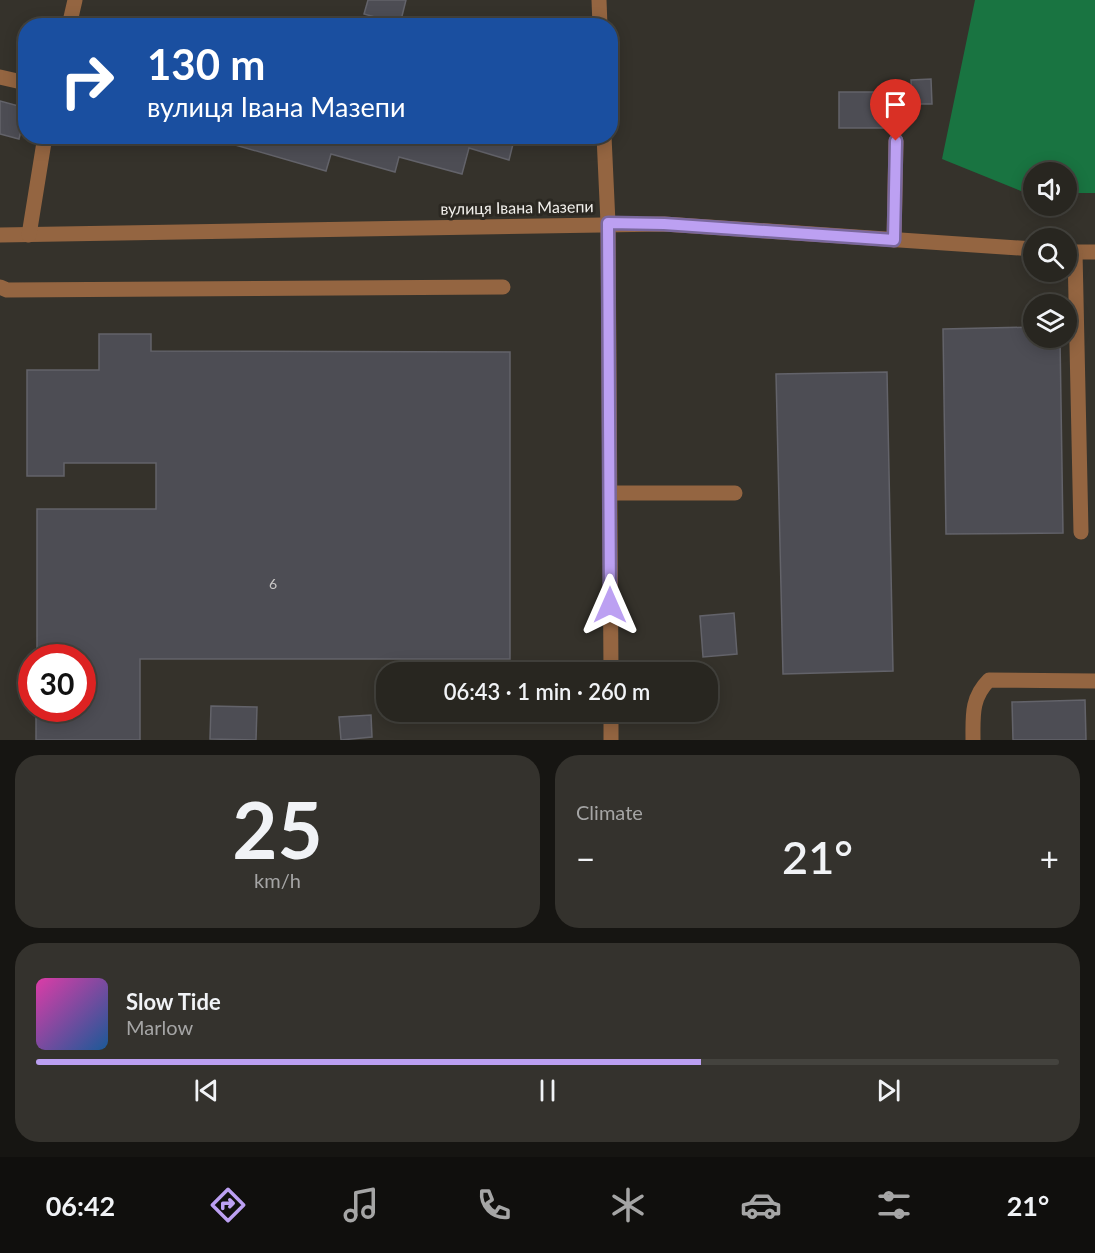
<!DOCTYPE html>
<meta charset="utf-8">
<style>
:root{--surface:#282620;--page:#34322d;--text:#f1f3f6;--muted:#a5a5a5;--line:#44433e;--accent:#bca0f2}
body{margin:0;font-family:Lato,sans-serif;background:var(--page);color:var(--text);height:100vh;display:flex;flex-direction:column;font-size:22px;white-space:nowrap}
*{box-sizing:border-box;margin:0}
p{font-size:20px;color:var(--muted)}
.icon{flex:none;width:33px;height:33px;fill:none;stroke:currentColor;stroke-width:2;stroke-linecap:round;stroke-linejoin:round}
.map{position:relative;height:740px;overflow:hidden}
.side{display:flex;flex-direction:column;gap:15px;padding:15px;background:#161512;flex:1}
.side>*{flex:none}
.banner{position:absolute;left:18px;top:18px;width:600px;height:126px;border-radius:24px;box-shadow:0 3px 15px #0003,0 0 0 2px var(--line);background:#1a4fa0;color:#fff;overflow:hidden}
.controls{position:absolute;left:1023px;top:162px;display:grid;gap:12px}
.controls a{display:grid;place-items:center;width:54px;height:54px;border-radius:50%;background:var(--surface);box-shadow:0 3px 15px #0003,0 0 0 2px var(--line);font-size:30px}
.speed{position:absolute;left:18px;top:644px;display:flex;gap:12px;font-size:30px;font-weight:700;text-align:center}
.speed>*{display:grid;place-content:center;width:78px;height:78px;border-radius:50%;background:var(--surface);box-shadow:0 3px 15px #0003,0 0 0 2px var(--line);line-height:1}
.speed .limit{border:9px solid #d22;background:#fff;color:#111}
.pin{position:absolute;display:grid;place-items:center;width:51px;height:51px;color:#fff;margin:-62px -26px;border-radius:50% 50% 50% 0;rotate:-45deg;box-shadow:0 0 6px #0007}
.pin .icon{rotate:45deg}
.me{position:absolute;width:66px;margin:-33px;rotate:0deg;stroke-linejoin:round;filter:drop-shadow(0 0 4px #0008)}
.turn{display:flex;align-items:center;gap:21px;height:126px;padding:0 30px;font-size:27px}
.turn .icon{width:78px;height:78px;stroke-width:2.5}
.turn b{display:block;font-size:42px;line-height:51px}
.big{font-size:45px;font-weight:600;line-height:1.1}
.side .tile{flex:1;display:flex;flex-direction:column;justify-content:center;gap:9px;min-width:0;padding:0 21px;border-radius:24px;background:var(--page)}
.side .dial{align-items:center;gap:0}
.dial b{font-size:78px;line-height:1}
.song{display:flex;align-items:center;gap:18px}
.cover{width:72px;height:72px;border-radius:9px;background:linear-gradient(135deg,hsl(320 70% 55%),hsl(210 70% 35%))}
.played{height:6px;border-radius:3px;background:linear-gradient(90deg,var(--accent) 65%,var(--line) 65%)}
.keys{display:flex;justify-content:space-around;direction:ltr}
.heat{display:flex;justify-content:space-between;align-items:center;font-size:33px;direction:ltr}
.side .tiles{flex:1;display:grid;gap:15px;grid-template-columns:1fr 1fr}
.tile:last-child{grid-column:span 2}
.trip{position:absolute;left:376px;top:662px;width:342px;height:60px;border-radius:24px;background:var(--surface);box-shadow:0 3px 15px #0003,0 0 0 2px var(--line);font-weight:600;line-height:60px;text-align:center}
.menu{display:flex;height:96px;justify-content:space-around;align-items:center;background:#100f0d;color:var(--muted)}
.menu .icon{width:42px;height:42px}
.menu .active{color:var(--accent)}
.menu b{font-size:27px;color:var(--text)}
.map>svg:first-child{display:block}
.forest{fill:#197441}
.building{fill:#4d4d54;stroke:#63636a;stroke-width:1.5}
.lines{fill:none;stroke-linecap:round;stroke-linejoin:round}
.minor{stroke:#946541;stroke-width:15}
.route-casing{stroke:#7a689d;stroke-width:15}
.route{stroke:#bca0f2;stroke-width:10}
.labels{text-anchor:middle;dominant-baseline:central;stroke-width:6;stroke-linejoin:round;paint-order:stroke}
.number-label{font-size:14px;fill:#cac8c7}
.street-label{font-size:16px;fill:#f3f1ed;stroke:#2b2822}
</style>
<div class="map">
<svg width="1095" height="740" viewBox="0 0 1095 740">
<rect width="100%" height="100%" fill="#35322b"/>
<polygon class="forest" points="975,0 1095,0 1095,193 1067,193 1066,172 1034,172 1033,193 1026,193 942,159"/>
<g class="building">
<polygon points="368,0 406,0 400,24 364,14"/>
<polygon points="931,79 932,104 912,104 911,80"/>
<rect x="839" y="92" width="51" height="36"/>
<polygon points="0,101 26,108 19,139 0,134"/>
<polygon points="204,136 515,136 509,160 469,148 462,174 399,157 395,172 331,154 326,171"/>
<polygon points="1034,327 1034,338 1060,338 1063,533 946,534 943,329"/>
<polygon points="99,334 151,334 151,351 510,352 510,659 140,659 140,740 36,740 36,708 82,708 82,657 37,657 37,509 156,509 156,463 64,463 64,476 27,476 27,370 99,370"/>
<polygon points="887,372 893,671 783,674 776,374"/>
<polygon points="734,613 737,654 703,657 700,616"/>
<polygon points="1085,700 1086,740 1013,740 1012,702"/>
<polygon points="211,706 257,707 256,740 210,739"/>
<polygon points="371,715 372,737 341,740 339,717"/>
</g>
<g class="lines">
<g class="minor">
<polyline points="599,0 600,26"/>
<polyline points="69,26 75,0"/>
<polyline points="0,77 26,83"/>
<polyline points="604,136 608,223 611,672"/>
<polyline points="0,235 664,224 1034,249"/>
<polyline points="29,235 45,136"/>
<polyline points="894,240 896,141"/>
<polyline points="1066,252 1095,252"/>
<polyline points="1075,252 1081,532"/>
<polyline points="0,287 7,290 503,287"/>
<polyline points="610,493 735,493"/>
<polyline points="611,711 611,740"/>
<path d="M 973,740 C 973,716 971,698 989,680 L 1095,681"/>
</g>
</g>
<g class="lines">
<defs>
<polyline id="route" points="610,605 608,223 664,224 894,240 896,141"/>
</defs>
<use href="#route" class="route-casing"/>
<use href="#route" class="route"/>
</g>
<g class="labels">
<g class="number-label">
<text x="273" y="583">6</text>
</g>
<g class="street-label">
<text transform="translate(517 207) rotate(-1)">вулиця Івана Мазепи</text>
</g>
</g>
</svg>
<div class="controls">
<a><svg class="icon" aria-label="sound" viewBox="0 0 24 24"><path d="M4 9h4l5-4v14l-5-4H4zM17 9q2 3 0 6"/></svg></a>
<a><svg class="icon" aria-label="search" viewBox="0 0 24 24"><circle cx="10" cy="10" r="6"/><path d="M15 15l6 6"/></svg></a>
<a><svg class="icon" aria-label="layers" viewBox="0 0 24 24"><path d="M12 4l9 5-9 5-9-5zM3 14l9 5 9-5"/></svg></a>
</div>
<div class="speed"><div class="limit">30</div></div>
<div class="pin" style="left:896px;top:141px;background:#d93025"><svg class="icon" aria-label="arrive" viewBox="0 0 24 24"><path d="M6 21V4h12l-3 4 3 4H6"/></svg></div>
<svg class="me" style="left:610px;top:605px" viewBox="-20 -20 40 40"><path d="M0-17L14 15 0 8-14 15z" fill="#bca0f2" stroke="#fff" stroke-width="4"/></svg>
<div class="trip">06:43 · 1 min · 260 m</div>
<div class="banner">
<div class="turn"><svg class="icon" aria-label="right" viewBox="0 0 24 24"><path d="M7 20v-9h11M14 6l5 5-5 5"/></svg><div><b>130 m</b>вулиця Івана Мазепи</div></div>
</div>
</div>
<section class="side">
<div class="tiles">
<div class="tile dial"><b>25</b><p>km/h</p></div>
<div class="tile"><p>Climate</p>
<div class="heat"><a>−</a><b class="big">21°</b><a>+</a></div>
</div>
<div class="tile">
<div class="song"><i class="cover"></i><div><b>Slow Tide</b><p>Marlow</p></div></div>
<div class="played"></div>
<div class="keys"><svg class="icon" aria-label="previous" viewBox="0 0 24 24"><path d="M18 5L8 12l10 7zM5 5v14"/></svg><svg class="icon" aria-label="pause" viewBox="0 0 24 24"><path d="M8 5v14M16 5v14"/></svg><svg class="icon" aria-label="next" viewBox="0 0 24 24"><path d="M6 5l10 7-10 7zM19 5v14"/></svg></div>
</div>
</div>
</section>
<nav class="menu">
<b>06:42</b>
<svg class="icon active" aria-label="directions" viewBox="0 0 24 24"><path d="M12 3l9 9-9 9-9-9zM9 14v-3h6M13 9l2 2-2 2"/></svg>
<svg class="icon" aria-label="music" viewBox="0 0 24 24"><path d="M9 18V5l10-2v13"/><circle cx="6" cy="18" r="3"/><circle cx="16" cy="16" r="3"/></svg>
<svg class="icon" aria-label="phone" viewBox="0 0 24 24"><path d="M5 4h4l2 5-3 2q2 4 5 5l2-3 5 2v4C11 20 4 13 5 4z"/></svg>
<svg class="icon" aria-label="climate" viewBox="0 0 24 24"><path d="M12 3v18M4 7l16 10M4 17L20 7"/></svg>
<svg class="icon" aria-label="car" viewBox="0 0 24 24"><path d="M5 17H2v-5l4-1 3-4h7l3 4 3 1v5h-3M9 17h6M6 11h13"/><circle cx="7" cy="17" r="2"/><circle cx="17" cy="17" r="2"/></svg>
<svg class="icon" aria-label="filters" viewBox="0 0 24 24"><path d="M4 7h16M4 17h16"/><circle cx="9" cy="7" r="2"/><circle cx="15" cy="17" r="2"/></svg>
<b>21°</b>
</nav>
